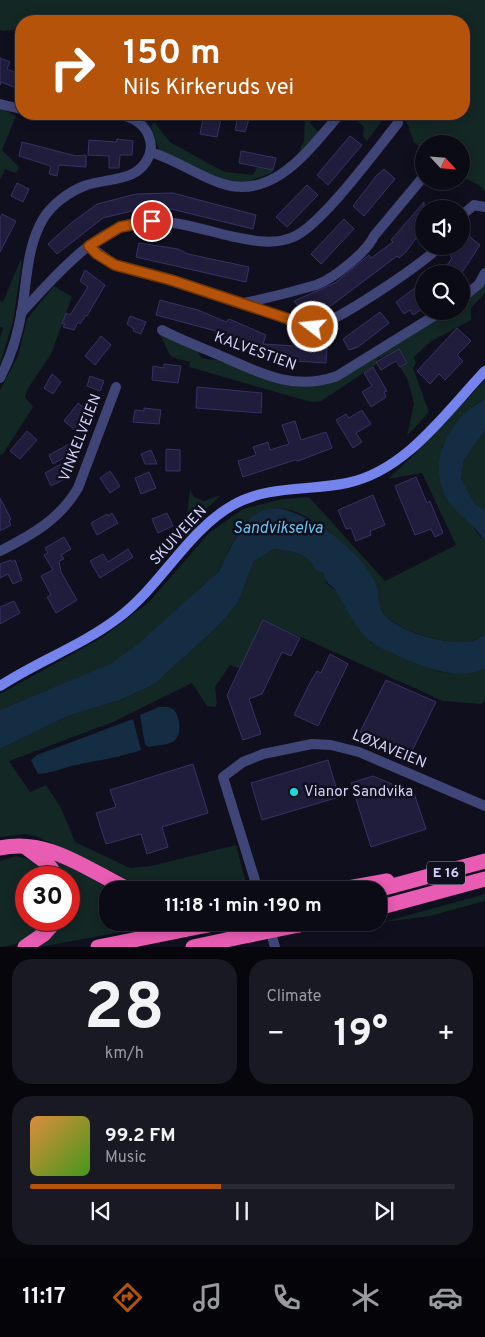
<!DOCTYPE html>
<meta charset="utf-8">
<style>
:root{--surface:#0b0b16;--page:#191923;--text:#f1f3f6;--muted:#9a9ba1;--line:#2b2b35;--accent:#b45309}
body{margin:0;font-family:Overpass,sans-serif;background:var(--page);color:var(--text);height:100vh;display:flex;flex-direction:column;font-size:19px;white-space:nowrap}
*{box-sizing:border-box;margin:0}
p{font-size:16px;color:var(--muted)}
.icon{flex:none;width:28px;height:28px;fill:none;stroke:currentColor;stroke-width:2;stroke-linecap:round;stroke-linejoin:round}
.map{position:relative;height:947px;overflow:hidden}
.details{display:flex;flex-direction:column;gap:12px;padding:12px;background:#06060c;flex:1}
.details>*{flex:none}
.guide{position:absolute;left:15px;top:15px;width:455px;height:105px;border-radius:20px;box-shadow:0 2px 12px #0003,0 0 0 1px var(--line);background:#b45309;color:#fff;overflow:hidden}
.needle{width:32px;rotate:116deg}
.controls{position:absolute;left:415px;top:135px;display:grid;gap:10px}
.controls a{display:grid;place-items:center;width:55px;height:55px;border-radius:50%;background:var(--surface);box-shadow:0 2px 12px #0003,0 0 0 1px var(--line);font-size:25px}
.speed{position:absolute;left:15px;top:866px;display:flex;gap:10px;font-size:25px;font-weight:700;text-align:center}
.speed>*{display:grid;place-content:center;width:65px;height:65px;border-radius:50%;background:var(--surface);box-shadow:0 2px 12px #0003,0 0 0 1px var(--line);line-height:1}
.speed .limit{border:8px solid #d22;background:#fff;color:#111}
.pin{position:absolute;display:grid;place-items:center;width:42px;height:42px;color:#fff;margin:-21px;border:2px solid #fff;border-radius:50%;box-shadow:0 1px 5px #0007}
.me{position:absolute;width:55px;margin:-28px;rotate:286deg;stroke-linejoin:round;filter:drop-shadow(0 0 4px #0008)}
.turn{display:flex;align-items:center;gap:18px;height:105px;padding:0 25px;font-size:22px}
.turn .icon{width:65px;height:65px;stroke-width:2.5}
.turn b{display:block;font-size:35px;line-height:42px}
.big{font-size:38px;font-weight:700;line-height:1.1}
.details .tile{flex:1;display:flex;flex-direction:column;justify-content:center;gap:8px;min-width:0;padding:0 18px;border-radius:20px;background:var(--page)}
.details .dial{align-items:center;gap:0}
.dial b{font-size:65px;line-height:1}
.song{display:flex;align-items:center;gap:15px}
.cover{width:60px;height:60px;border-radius:8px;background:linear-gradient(135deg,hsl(30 70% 55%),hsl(100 70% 35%))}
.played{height:5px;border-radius:2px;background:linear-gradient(90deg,var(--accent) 45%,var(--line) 45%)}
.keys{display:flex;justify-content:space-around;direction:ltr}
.heat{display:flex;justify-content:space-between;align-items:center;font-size:28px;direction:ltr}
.details .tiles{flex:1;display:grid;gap:12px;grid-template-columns:1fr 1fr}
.tile:last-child{grid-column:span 2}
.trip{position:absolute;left:99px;top:881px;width:288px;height:50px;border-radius:20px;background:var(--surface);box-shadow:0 2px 12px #0003,0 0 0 1px var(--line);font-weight:700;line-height:50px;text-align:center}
.dock{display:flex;height:80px;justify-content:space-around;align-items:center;background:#040409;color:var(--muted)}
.dock .icon{width:35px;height:35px}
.dock .selected{color:var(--accent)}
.dock b{font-size:22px;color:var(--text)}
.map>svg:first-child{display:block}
.green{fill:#132724}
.water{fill:#152d42}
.building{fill:#201d3c;stroke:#363265}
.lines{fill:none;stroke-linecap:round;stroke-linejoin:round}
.minor{stroke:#404577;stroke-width:10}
.secondary{stroke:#7583ed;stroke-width:10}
.motorway{stroke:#e95cb3;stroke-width:15}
.motorway-bridge{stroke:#e95cb3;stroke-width:15}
.route-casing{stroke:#753606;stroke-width:12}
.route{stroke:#b45309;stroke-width:9}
.poi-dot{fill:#1ddad3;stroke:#0f0f1e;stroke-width:2}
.labels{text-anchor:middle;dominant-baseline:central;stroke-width:5;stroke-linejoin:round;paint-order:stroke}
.shield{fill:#0f0f1e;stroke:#9898b7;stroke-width:1}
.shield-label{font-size:14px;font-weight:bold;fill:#d2d3f9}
.street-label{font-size:15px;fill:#d2d3f9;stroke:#0f0f1e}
.poi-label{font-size:15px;fill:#d2d3f9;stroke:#0f0f1e;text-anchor:start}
.water-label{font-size:16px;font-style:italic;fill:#6dc2ec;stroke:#0f0f1e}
</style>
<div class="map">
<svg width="485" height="947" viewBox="0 0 485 947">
<rect width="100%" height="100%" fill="#0f0f1e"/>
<g class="green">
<polygon points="0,0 485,0 485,191 479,185 461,177 461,144 424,144 424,150 414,142 405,117 408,114 464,114 464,21 21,21 21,29 3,31 0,30"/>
<polygon points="0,108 16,116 2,150 19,167 16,173 5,169 0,180"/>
<polygon points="305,114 318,114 310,123 319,133 301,153 300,149 304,141"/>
<polygon points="358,114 387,114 367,141 363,136 364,127 354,118"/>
<polygon points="154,122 170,142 215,167 226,172 253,175 257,167 273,170 272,173 247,182 222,181 159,150 151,126"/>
<polygon points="20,261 22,261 13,322 0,364 0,338 3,328 0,327 0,301 3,302"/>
<path d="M 485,278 L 485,293 L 471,308 L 471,320 L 430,342 L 414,357 L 416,363 L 413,368 L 429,412 L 407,436 L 414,403 L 407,378 L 400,367 L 406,360 L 399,349 L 376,360 L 377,364 L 321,401 L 311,402 L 189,367 L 190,362 C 161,355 174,356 159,334 L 160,331 L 197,350 L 201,358 C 207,360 214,359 220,360 C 259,372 281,390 323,385 L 446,311 L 461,311 L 461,301 Z"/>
<polygon points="54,286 72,297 51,354 27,390 25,397 33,407 3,454 0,455 0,390 18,356 27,319"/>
<path d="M 485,380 L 485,399 L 475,404 L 442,447 L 442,453 L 475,530 L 485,542 L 485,634 C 482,636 479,639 475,640 C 454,648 398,632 384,614 C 376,604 377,590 372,579 C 360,554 306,507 278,508 C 262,509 240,531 232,544 C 227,553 224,564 218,571 C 213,578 205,583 199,589 C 172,615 142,648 109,665 C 74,682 36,694 0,710 L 0,694 L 103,637 L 149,602 L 209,533 L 243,509 L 282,499 L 309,497 L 385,581 L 456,545 L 422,473 L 388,479 L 420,449 Z"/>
<polygon points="485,430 485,510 475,504 461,480 464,460"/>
<polygon points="190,490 194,497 204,501 221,495 185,529"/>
<path d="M 274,549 C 292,552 308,552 316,571 L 323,573 L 327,584 L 336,591 L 371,643 L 419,665 L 440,672 L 457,673 L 485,669 L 485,701 L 481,704 L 443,701 L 263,620 L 240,669 L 230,665 L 215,687 L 217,704 L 215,707 L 207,706 L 192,683 L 113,722 L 9,761 L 30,792 L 46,785 L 61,808 L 75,842 L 130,868 L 151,866 L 236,845 L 248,890 L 150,890 L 38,837 L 26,834 L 0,837 L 0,749 L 68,716 L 120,700 L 155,684 L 218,626 L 238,603 L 254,561 Z"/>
<path d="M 16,856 L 37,862 L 52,877 L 26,878 L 26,920 L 48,920 C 37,933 18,947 0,947 L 0,861 Z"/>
<polygon points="57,858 122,890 108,890 108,922 169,923 40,947 64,920 69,920 69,878 65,877 55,861"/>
<polygon points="485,894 485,901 430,916 384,922"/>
</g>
<g class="water">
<path d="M 485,399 L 485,430 L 464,460 L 461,479 L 475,504 L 485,510 L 485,542 C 477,527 460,517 449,502 C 424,465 449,418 485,399 Z"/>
<path d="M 279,508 C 314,516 360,550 376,584 C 380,594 377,604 383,613 C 396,632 454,648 475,640 C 479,639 482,636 485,634 L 485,669 C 454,682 417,665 390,652 C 383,649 375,646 370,641 C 354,627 347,608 336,591 C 329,582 328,587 323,573 L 316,571 C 308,552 292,552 274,549 L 254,561 L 238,603 L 218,626 L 155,684 L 120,700 L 68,716 L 0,749 L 0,710 L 110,664 L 136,646 L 219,571 L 233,543 L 251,517 L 264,510 Z"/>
<path d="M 159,707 C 164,707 170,706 174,710 C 180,717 182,734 175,740 C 169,746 155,745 148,747 L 145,744 L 140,715 Z"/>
<path d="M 133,719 L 141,750 C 120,757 101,760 80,764 C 65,767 53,773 38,774 L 31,760 L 37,755 Z"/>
</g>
<g class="building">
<polygon points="0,58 10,62 7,69 21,75 21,90 1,82 0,85"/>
<polygon points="204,114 222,114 217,137 200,134"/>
<polygon points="238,116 249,119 245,132 235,130"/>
<polygon points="350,136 362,145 328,185 317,175"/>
<polygon points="117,139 133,141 132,155 120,155 119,168 109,168 109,156 88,155 89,140 116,142"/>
<polygon points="22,142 76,156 86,155 86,167 59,165 57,176 49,174 51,166 19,156"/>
<polygon points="241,151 276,158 273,170 239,163"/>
<polygon points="384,169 395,179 364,216 353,206 377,175"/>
<polygon points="17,183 29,189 23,202 11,196"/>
<polygon points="307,185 318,195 287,227 276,217"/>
<polygon points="173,193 256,215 253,229 167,208 140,209 103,218 57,254 48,244 70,224 97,204 136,194"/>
<polygon points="424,202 424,227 406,252 399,258 397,256 312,320 307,318 294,301 335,283 369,255 371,258 393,242 391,240"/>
<polygon points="2,214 16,221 0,252 0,219"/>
<polygon points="344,219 354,229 321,264 311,254"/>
<polygon points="469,236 480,245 461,274 458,274 447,265 452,258 450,256 457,246 461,246 461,239 465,242"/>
<polygon points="139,243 178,249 188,254 249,267 246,282 136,257"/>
<polygon points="85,270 105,285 87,316 86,315 80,324 78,322 74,330 63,327 65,324 62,324 66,313 70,315 88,287 80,281"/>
<polygon points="415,288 424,296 424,308 413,315 410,310 404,314 396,302"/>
<polygon points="160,300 198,310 226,322 229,319 266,335 263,344 327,348 326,363 278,360 279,355 215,334 216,331 156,315"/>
<polygon points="380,312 389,323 358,347 349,350 343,339"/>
<polygon points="130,316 146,322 141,334 133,331 134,329 127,324"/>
<polygon points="457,328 471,341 457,355 463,361 445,380 439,374 430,384 417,371"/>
<polygon points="101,336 111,345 95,365 85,356"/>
<polygon points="399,349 407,363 400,367 396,361 381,370 376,362"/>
<polygon points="164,364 181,366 178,383 152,380 153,366 164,368"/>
<polygon points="373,367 387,391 384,392 386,397 371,407 362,392 372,386 364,373"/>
<polygon points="52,374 61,382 53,394 44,388"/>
<polygon points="90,376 104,381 100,391 87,386"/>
<polygon points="197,387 262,393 261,413 196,408"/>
<polygon points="86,402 93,408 75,430 64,421 78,403 83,407"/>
<polygon points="144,408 161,410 159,424 133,422 135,410 144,411"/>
<polygon points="362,410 371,424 356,433 362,442 353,448 336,420 346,414 349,418"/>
<polygon points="295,421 301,440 326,432 332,448 298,461 295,460 243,477 238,461 256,455 253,447 268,442 270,450 289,444 282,425"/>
<polygon points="27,431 37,440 20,459 10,451"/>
<polygon points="75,441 65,457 53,464 49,455"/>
<polygon points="166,449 180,450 180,471 166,471"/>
<polygon points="151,450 157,464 145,464 141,454"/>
<polygon points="61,464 67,478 51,486 45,473"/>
<polygon points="110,471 120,486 110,493 100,478"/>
<polygon points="149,472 156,488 141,494 135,478"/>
<polygon points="416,477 427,503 430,501 443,533 435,537 431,529 415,535 395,486"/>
<polygon points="373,495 385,525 370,531 371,535 356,541 351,528 346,529 338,510"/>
<polygon points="0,498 11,519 9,521 11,525 0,531"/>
<polygon points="112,513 118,523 97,535 91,523 107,514 108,516"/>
<polygon points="167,513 173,526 158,533 152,519"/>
<polygon points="64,537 71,549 61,555 64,559 59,561 61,572 77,600 56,613 47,597 51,595 41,576 53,570 44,555 48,553 45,548"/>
<polygon points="128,549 133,557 100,578 90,561 103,554 108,562"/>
<polygon points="11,560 12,562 15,560 22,580 13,584 8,574 0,578 0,564"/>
<polygon points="14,601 20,613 0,624 0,607"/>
<polygon points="263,620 300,638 291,656 282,652 262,694 249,699 261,734 243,740 227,695"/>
<polygon points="330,654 348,664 318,726 294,715 312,679 317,671 321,673"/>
<polygon points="386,680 436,702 410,755 360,732"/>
<polygon points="328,760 339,797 262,820 251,783"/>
<polygon points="193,764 208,813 162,827 168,847 147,854 141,834 106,844 96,813 116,807 110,790"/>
<polygon points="373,776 392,784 396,799 414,793 426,829 371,847 351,783"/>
</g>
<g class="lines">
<g class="minor">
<polyline points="0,104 21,109"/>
<path d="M 150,152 C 175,159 196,175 220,183 C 274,202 310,148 340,114"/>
<polyline points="461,216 474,205 485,207"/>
<path d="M 89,246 L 115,265 L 171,280 L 313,327 C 337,322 421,265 440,246"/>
<polyline points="461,299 479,284 485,273"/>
<path d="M 244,303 C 268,298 292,292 316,285 C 333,279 367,252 374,236 L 424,176"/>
<path d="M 21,313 C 53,279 100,220 151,221 C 177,221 205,230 230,236 C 250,240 273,246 293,237 C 321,226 377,149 398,123"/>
<path d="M 162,330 C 181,340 200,347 219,355 C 258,372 294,392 337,376 L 442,311"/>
<path d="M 0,378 C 11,357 18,334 22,310 C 27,279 27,246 43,219 C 52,204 69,192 84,186 C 108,177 138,183 149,156 C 152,149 151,141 148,134 C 135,106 90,114 65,114"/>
<path d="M 0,551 C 32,535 60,519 78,488 L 116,387"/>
<polyline points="258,890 223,777 243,762 263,754 312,744 331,745 359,752 485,806"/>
<polyline points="268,922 275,947"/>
</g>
<path class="secondary" d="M 0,686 C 38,661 81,646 118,618 C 161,586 187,531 233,505 C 268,485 309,491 347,483 C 406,471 446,412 485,371"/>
<g class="motorway">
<path d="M 0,848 C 48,837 89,871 130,890"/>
<polyline points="28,849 47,863 58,878"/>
<polyline points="337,890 387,881"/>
<polyline points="377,890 485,861"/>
<polyline points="378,908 485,879"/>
<polyline points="299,925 311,922"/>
<polyline points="25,947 44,934 56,920"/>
<polyline points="98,947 223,922"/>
<polyline points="193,947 235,938"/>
</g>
<polyline class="motorway-bridge" points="235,938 299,925"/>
</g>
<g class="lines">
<defs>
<polyline id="route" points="152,221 120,227 89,246 97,254 115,265 171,280 313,327"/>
</defs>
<use href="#route" class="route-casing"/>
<use href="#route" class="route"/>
</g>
<circle class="poi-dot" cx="294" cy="792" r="5"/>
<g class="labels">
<rect class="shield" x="427" y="861.5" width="38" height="23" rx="4"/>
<g class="shield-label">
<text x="446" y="873">E 16</text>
</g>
<g class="street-label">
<text transform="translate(255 352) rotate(20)">KALVESTIEN</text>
<text transform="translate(81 438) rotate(-69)">VINKELVEIEN</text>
<text transform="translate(179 536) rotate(-47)">SKUIVEIEN</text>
<text transform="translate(389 750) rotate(22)">LØXAVEIEN</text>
</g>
<g class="poi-label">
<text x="304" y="792">Vianor Sandvika</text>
</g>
<g class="water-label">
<text x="278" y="529">Sandvikselva</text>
</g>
</g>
</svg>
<div class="controls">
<a><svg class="needle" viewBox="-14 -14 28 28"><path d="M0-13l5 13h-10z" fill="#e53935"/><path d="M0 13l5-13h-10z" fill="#9a9ba1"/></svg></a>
<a><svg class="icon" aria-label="sound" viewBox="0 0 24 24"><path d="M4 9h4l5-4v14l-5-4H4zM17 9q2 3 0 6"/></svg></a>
<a><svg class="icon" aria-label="search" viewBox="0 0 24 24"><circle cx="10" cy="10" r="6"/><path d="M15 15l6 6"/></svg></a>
</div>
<div class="speed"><div class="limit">30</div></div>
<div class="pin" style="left:152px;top:221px;background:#d93025"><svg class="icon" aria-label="arrive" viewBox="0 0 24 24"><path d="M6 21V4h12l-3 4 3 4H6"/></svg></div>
<svg class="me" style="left:313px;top:327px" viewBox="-20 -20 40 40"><circle r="17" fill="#b45309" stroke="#fff" stroke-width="3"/><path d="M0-11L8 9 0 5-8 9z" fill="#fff"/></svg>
<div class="trip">11:18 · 1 min · 190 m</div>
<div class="guide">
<div class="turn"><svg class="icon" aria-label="right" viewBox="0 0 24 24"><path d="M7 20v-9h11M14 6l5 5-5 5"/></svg><div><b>150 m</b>Nils Kirkeruds vei</div></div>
</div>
</div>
<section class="details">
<div class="tiles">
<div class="tile dial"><b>28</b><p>km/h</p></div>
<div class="tile"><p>Climate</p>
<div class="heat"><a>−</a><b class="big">19°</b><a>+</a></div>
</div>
<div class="tile">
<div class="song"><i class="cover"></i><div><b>99.2 FM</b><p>Music</p></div></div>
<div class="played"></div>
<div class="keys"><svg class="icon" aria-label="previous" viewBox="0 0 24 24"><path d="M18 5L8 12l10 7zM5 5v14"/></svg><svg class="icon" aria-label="pause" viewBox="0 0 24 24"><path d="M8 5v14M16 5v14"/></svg><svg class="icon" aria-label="next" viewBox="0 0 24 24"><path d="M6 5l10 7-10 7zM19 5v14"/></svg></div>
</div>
</div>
</section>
<nav class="dock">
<b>11:17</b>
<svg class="icon selected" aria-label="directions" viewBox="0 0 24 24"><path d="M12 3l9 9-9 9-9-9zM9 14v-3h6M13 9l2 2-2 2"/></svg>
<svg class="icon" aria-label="music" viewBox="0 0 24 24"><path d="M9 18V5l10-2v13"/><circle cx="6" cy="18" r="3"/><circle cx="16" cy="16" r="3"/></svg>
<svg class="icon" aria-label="phone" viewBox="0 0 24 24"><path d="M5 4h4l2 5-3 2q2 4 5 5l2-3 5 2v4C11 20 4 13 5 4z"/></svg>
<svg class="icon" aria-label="climate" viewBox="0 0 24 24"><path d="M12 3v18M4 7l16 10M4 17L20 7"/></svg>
<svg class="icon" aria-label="car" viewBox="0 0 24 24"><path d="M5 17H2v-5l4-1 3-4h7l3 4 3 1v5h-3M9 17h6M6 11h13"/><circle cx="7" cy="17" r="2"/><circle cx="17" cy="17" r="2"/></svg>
</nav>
